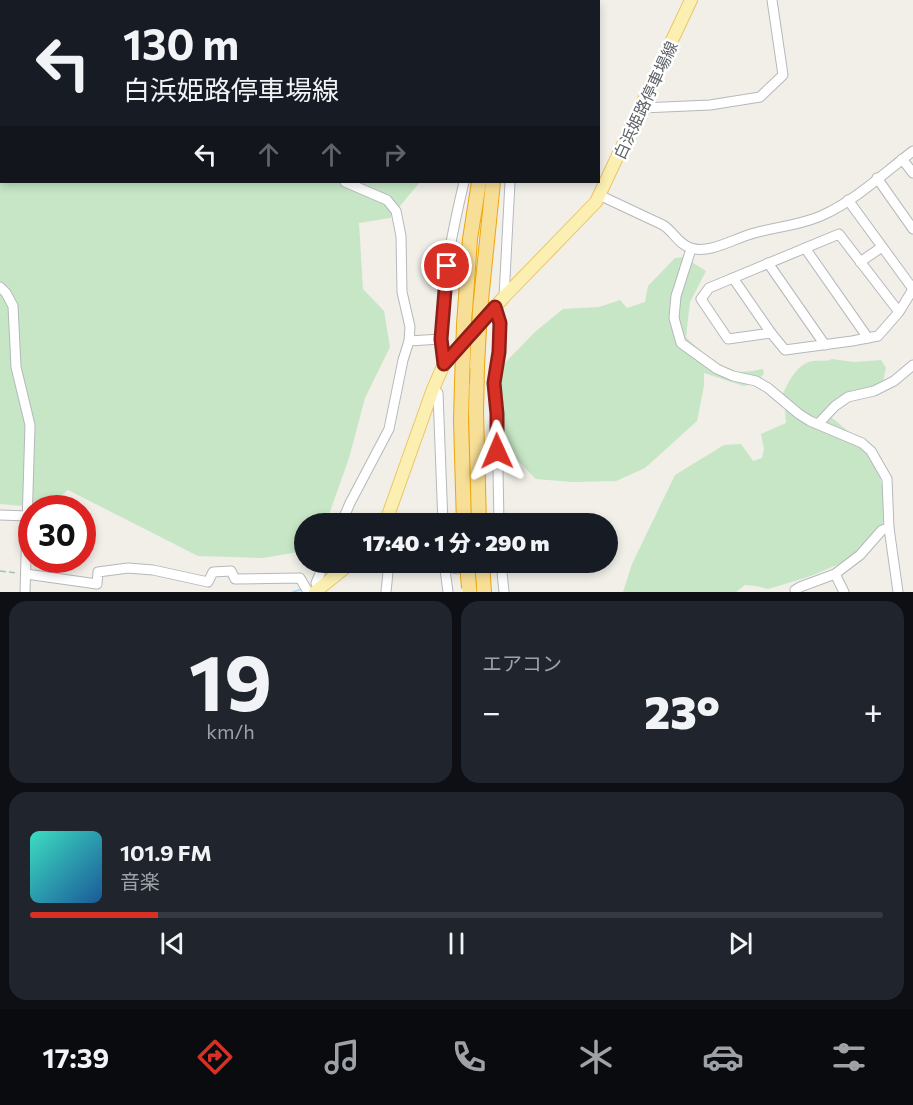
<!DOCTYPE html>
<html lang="ja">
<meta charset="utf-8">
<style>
:root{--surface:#171b24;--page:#20242c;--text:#f1f3f6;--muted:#9ea1a6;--line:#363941;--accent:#d93025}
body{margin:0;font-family:Commissioner,"Noto Sans JP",sans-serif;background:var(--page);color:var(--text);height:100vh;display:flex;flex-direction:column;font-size:22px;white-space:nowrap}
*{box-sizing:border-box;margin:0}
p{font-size:20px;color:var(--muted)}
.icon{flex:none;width:33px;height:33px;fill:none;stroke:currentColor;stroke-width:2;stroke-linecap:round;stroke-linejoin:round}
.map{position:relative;height:592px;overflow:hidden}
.panel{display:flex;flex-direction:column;gap:9px;padding:9px;background:#0d0f14;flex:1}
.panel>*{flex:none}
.top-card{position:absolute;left:0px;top:0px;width:600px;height:183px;box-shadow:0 3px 9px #0003;background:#171b24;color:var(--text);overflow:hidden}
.speed{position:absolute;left:18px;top:495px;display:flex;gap:12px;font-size:30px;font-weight:700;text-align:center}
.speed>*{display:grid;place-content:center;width:78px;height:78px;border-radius:50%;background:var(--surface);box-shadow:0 3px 9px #0003;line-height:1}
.speed .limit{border:9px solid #d22;background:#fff;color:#111}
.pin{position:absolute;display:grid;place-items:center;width:51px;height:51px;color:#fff;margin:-26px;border:3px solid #fff;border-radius:50%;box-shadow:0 2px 6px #0007}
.me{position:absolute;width:66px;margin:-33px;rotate:359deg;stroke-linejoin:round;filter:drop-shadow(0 0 4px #0008)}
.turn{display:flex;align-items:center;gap:21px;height:126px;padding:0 24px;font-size:27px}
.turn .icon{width:78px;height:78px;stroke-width:2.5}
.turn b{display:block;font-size:42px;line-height:51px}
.lanes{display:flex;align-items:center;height:57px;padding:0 24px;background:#0003;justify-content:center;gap:30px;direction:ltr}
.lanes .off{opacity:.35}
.big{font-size:45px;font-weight:800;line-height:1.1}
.panel .widget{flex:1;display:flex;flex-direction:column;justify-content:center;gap:9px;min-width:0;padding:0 21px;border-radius:18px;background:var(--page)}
.panel .dial{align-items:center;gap:0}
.dial b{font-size:78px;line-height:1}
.song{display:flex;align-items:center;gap:18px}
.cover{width:72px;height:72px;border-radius:9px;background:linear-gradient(135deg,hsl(170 70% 55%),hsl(210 70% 35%))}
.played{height:6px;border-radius:3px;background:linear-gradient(90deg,var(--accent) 15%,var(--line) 15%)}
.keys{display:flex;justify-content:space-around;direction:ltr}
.heat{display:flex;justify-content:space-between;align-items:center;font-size:33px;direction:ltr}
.panel .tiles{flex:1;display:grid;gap:9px;grid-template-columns:1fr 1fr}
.widget:last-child{grid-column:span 2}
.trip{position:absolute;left:294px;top:513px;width:324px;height:60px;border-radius:30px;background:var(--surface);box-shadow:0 3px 9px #0003;font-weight:800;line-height:60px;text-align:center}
.tabs{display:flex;height:96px;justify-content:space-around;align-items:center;background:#090b0e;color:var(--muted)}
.tabs .icon{width:42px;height:42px}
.tabs .selected{color:var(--accent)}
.tabs b{font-size:27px;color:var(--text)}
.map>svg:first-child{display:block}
.green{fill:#c6e6c6}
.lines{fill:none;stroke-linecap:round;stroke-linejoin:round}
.stream{stroke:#addafb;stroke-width:2}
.minor-casing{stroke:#b5b8bc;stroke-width:11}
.major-casing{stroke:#ecc666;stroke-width:14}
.highway-casing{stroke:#eea60b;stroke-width:16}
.path{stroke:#9ec5a9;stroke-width:1.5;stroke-dasharray:6 3;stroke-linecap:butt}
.minor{stroke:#fff;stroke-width:9}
.major{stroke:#fcefb2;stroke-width:12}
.highway{stroke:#f8df97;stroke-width:14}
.highway-bridge-casing{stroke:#eea60b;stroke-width:16;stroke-linecap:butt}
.highway-bridge{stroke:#f8df97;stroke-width:14}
.route-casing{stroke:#8d1f18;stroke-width:15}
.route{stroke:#d93025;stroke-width:10}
.labels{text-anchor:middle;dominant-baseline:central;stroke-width:5;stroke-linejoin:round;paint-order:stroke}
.street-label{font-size:16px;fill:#5f6367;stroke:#fff}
</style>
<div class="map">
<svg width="913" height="592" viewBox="0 0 913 592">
<rect width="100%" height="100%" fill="#f1efe8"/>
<g class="green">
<polygon points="0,0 469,0 469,1 2,2 2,182 420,182 390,218 359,223 363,289 384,311 390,347 365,398 349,458 326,523 304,524 304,551 263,558 198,556 68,490 45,508 0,504"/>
<path d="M 684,257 L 706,271 L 690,302 L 686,337 C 694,346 722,369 733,371 C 744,373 752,371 763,369 L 764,374 L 753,384 L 744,386 L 704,373 L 704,386 L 697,421 L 645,468 L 616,481 L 572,482 L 536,479 L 507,450 L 501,437 L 497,405 L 503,365 L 536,331 L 563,309 L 599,307 L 620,300 L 627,308 L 645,302 L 648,286 L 675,258 Z"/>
<path d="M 832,359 L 854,362 L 881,360 L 886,368 L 882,385 L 849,396 L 831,417 L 860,441 L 876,462 L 884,494 L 883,523 L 864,546 L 844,562 L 808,577 L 768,589 L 756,586 L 745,585 L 736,592 L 623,592 L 632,564 L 675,475 L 724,445 L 741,444 L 753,461 L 762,458 L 764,449 L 761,434 L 786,423 L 785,409 L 779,403 C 785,389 795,363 813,361 C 820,360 825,362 832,359 Z"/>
</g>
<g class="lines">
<polyline class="stream" points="293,592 302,589"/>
<defs>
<g id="minor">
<polyline points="499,2 499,0"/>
<polyline points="540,2 541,0"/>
<polyline points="642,108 710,105 760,97 783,75 772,0"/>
<polyline points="902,159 913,173"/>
<polyline points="877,178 913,229"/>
<path d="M 599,195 L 663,225 C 673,231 679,245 691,248 C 708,254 732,240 748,235 C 772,227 800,226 823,215 C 856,200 884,173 913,151"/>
<polyline points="848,200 913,289"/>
<polyline points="805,248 868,338"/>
<polyline points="691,249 676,296 674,318 681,343 717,369 733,376 756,381 768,388 799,414 810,421 862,443 871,451 887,479 889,528 898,592"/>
<polyline points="860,262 882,247"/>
<polyline points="768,263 825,345"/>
<polyline points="733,278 771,333"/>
<polyline points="0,287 6,293 13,306 16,367 30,425 25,592"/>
<polyline points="504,297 510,182"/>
<polyline points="495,307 499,323 499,353 493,383 497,414 499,524"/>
<polyline points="899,312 839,234 709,288 701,299 728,339 771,333 785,350 852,341 878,336 899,312 913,289"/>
<polyline points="409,341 441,339"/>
<path d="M 444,364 C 437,303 450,241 464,182"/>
<polyline points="433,389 438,393 443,524"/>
<polyline points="818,424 835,406 848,397 874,391 894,381 913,365"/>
<polyline points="0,515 28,516"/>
<polyline points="341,524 350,503 389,429 403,360 409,341 410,327 402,292 401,236 396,211 387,200 345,182"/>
<polyline points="444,562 448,592"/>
<polyline points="501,562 504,592"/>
<polyline points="445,566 457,569 471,563"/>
<polyline points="26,574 97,584 98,572 128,568 153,570 208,582 213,572 231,571 235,579 300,578 308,592"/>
<polyline points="835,574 844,592"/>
<polyline points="319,589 316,583 325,562"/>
<polyline points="386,592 389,562"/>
<polyline points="796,592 795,590 800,587 835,574 860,555 882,530 889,528"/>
</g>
<g id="major">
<polyline points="385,524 433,389 444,364 504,297 596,202 691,0"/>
<polyline points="315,592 352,562"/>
</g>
<g id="highway">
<polyline points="512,2 512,0"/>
<polyline points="528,2 528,0"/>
<polyline points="480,310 493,182"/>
<polyline points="464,325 470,239 479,182"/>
<polyline points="477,366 476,412 479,524"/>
<polyline points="462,383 461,420 464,524"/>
<polyline points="482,562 484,592"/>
</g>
</defs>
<use href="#minor" class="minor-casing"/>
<use href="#major" class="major-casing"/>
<use href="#highway" class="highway-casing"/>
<g class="path">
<polyline points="118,2 118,0"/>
<polyline points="0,571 17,573"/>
</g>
<use href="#minor" class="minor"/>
<use href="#major" class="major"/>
<use href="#highway" class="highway"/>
<defs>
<g id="highway-bridge">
<polyline points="477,366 480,310"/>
<polyline points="462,383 464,325"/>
<polyline points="467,562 469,588"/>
</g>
</defs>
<use href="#highway-bridge" class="highway-bridge-casing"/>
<use href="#highway-bridge" class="highway-bridge"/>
</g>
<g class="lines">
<defs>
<polyline id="route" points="447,266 441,339 444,364 495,307 500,323 499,352 494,383 497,414 497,451"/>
</defs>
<use href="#route" class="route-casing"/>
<use href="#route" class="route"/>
</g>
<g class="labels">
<g class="street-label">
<text transform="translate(645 100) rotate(-65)">白浜姫路停車場線</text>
</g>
</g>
</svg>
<div class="speed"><div class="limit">30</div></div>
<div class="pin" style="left:447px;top:266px;background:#d93025"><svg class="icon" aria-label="arrive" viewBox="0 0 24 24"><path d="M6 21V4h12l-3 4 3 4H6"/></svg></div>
<svg class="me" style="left:497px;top:451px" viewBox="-20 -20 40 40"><path d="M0-17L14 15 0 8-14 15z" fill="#d93025" stroke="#fff" stroke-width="4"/></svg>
<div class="trip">17:40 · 1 分 · 290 m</div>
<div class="top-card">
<div class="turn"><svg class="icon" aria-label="left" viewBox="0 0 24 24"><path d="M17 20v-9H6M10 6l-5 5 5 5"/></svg><div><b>130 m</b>白浜姫路停車場線</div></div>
<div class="lanes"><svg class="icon" aria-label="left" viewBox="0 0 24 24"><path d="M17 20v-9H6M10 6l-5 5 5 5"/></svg><svg class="icon off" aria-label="ahead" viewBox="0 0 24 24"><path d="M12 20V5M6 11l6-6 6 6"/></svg><svg class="icon off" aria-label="ahead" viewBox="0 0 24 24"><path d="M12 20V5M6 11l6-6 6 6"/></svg><svg class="icon off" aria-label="right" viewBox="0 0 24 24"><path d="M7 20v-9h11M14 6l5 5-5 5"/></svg></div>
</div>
</div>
<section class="panel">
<div class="tiles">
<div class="widget dial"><b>19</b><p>km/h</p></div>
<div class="widget"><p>エアコン</p>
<div class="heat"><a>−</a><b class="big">23°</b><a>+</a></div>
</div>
<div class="widget">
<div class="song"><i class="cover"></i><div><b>101.9 FM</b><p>音楽</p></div></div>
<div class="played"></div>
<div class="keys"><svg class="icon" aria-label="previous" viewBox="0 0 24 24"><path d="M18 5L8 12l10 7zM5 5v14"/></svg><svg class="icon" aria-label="pause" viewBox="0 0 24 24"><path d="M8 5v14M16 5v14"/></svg><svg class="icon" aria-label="next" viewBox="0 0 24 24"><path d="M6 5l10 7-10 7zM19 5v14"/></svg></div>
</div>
</div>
</section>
<nav class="tabs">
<b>17:39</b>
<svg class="icon selected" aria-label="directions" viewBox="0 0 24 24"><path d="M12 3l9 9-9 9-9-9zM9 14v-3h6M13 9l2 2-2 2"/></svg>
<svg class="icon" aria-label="music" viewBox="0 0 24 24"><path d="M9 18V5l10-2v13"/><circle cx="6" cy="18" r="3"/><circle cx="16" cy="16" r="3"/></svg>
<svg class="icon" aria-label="phone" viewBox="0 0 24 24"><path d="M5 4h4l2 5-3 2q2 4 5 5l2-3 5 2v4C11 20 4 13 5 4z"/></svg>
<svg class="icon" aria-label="climate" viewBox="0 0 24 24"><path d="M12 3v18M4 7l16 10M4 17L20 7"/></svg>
<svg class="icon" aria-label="car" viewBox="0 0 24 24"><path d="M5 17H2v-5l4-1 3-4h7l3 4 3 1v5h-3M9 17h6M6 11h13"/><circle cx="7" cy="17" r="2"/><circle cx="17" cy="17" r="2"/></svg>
<svg class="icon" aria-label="filters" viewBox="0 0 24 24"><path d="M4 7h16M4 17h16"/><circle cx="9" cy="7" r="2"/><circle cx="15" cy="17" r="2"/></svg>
</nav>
